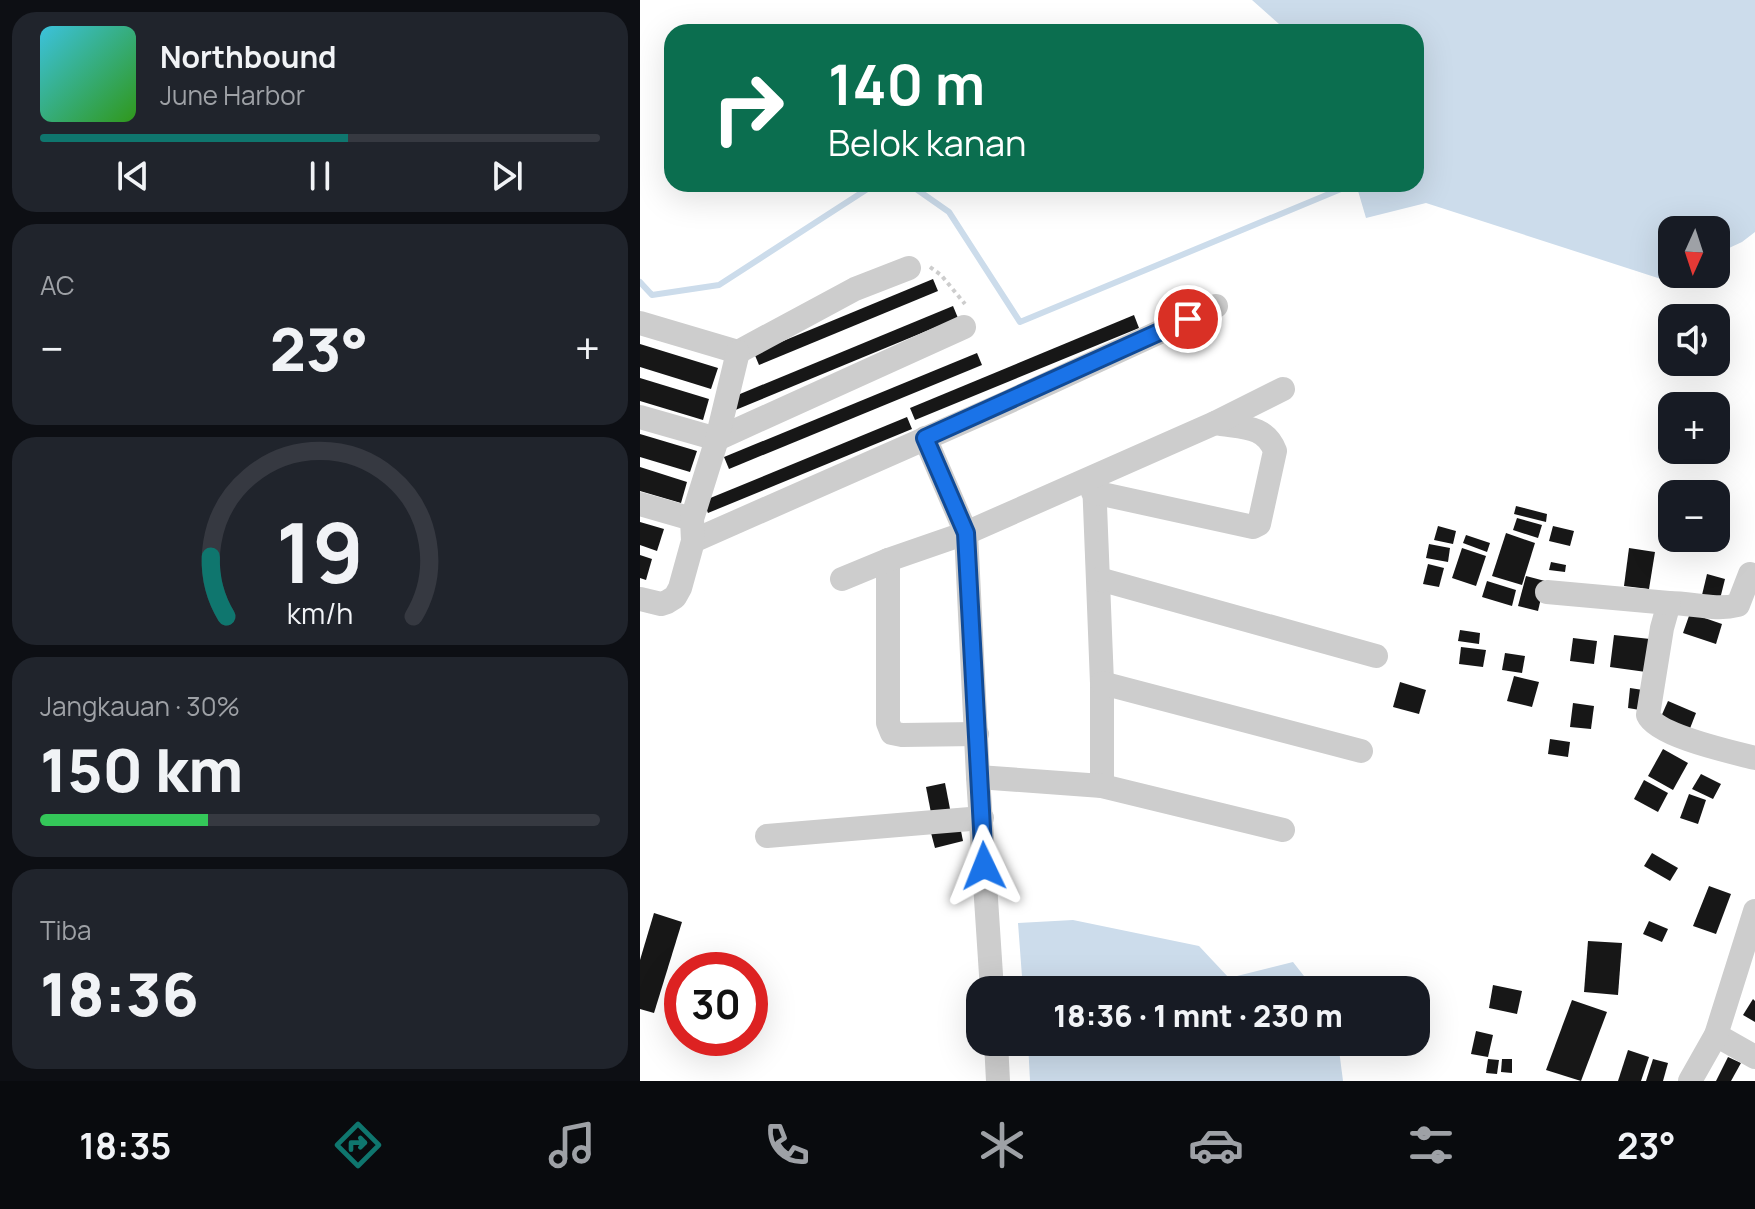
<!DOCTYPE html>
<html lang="id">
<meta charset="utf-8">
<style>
:root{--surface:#171b24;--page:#20242c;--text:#f1f3f6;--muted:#9ea1a6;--line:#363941;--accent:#0f766e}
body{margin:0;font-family:Manrope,sans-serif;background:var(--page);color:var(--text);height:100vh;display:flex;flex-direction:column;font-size:30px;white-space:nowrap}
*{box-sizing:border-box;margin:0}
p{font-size:26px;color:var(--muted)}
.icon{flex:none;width:44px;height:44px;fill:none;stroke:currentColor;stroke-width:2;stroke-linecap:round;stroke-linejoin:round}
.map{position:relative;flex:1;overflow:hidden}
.details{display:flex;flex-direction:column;gap:12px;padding:12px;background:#0d0f14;width:640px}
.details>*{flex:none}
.guide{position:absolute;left:24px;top:24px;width:760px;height:168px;border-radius:24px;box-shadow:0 8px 32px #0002;background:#0b6e4f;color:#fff;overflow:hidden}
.needle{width:52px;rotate:183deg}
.tools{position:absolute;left:1018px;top:216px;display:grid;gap:16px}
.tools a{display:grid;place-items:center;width:72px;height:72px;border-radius:16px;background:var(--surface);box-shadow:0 8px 32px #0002;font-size:40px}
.speed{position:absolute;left:24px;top:952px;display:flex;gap:16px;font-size:40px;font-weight:700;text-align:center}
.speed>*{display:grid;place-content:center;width:104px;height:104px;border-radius:50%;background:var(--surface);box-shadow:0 8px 32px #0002;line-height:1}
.speed .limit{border:12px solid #d22;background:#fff;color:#111}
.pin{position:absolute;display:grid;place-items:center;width:68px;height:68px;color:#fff;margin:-34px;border:4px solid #fff;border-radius:50%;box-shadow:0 2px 8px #0007}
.me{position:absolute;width:88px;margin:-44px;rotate:358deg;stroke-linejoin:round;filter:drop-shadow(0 0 6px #0008)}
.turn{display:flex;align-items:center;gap:28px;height:168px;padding:0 32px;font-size:36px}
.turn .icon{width:104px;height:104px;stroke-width:2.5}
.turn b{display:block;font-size:56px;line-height:68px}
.big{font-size:60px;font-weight:800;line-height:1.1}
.details .tile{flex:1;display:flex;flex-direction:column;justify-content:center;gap:12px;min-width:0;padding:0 28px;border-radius:24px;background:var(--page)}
.details .dial{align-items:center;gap:0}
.dial svg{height:208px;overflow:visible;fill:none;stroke:var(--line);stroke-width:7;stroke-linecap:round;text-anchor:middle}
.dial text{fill:var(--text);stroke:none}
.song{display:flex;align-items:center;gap:24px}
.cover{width:96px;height:96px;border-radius:12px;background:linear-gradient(135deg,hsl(190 70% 55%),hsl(110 70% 35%))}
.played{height:8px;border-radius:4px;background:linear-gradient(90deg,var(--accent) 55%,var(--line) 55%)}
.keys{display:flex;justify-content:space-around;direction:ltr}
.heat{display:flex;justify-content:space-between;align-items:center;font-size:44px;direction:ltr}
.charge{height:12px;border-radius:6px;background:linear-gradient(90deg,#34c759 30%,var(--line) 0)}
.trip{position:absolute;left:326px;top:976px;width:464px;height:80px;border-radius:24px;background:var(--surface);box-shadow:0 8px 32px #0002;font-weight:800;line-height:80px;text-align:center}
.dock{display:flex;height:128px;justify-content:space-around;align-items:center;background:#090b0e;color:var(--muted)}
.dock .icon{width:56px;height:56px}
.dock .on{color:var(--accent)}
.dock b{font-size:36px;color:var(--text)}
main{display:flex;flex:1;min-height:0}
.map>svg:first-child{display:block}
.water{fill:#ccdceb}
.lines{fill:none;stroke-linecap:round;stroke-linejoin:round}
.stream{stroke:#ccdceb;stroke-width:6}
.building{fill:#171717}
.path{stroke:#cdcdcd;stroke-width:4;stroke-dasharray:4 4;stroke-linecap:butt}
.street{stroke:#cdcdcd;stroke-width:24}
.route-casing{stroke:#114b97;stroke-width:20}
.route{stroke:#1a73e8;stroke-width:14}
</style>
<main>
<section class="details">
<div class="tile">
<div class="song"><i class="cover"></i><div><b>Northbound</b><p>June Harbor</p></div></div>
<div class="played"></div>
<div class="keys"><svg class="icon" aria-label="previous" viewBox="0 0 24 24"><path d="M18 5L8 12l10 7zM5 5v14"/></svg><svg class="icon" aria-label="pause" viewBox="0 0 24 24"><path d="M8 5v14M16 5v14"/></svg><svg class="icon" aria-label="next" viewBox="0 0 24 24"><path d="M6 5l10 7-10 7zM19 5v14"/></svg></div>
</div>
<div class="tile"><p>AC</p>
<div class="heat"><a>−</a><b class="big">23°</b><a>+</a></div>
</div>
<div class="tile dial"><svg viewBox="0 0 100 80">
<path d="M14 69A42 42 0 1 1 86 69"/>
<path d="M14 69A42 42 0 0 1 8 46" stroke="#0f766e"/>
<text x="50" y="56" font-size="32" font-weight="700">19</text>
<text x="50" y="72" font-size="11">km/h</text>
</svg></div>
<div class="tile"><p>Jangkauan · 30%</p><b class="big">150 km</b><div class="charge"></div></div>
<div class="tile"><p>Tiba</p><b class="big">18:36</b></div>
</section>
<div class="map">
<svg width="1115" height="1081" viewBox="0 0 1115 1081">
<rect width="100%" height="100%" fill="#fff"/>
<g class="water">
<polygon points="612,0 1115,0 1115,232 1102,242 1076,254 1076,230 1032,230 1032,274 1021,279 786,203 726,218 716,184 776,184 776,32 648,32"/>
<polygon points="433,920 559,946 589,978 653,962 675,990 383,990 378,923"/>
<polygon points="388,1042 698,1042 703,1081 390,1081"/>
</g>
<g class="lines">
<g class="stream">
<polyline points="269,184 309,212 380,322 713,184"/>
<polyline points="0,282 12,295 79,285 235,184"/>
</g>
</g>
<g class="building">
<polygon points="293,279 298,291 119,365 114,353"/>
<polygon points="313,306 318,318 93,411 88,399"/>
<polygon points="494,315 499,328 275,420 270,408"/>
<polygon points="0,344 78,368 71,389 0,367"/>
<polygon points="337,353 342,365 89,469 84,457"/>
<polygon points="0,378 69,399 63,420 0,401"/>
<polygon points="267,417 272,429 68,513 63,501"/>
<polygon points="0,434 57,451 50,472 0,457"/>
<polygon points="0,467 47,482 41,503 0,491"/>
<polygon points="876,506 907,514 906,522 874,514"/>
<polygon points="877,518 902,525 898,538 873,530"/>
<polygon points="0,522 24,529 17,551 0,545"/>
<polygon points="798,526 816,531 813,544 794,540"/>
<polygon points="913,526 934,531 930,546 909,541"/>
<polygon points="866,533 895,543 882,585 852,576"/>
<polygon points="826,535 850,543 847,552 823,543"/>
<polygon points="789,544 810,548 808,562 786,558"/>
<polygon points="822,548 846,556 836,586 812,578"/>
<polygon points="989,548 1015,552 1009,589 984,586"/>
<polygon points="0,555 12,559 6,580 0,578"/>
<polygon points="911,562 926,565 925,572 909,570"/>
<polygon points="788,564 804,568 799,587 783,584"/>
<polygon points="1067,574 1085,579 1080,599 1062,595"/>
<polygon points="886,576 905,581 898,611 878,606"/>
<polygon points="847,581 876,590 872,606 842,597"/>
<polygon points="1050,613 1082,624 1076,644 1043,633"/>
<polygon points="820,630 840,633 839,644 818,641"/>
<polygon points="974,635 1010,639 1006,672 970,667"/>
<polygon points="933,638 957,641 954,664 930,661"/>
<polygon points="821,647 846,650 843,667 819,664"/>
<polygon points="865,653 885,656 882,673 862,670"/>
<polygon points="874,676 899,682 892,707 867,701"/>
<polygon points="760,682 786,690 779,714 753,707"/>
<polygon points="990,688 1003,690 1000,710 988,708"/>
<polygon points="1028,701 1056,713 1049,731 1020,719"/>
<polygon points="933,703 954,706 951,729 930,727"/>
<polygon points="910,739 930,742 928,757 908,754"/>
<polygon points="1023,749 1048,763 1033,790 1008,776"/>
<polygon points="1061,774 1081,784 1073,799 1052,789"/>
<polygon points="1004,780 1028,793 1018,812 994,799"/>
<polygon points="305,783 311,814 292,818 286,787"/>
<polygon points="1049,794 1066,800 1058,824 1040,818"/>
<polygon points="320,826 323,841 295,848 291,833"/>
<polygon points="1012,853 1038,868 1030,881 1004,866"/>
<polygon points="1069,886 1091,894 1076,934 1053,926"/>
<polygon points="14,913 42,922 14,1013 0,1009 0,960"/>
<polygon points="1009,921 1028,929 1022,942 1003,934"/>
<polygon points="948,941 982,943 978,995 944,992"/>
<polygon points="853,985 882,991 877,1014 849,1008"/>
<polygon points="1113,999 1115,1001 1115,1022 1103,1015"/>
<polygon points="932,1000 967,1012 941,1081 906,1070"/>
<polygon points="836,1031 853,1035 848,1057 831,1054"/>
<polygon points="988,1050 1009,1057 1001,1081 978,1081"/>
<polygon points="1088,1057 1101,1063 1091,1081 1076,1081"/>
<polygon points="848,1059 859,1060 857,1074 846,1073"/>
<polygon points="862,1059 872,1059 872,1073 861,1072"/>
<polygon points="1013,1059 1028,1063 1023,1081 1006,1081"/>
</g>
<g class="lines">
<polyline class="path" points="290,267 301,275 325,304"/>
<g class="street">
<polyline points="0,323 98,352 215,289 269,268"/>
<polyline points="0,417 77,439 324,327"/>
<polyline points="285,438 326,533 338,777 352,990"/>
<polyline points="454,480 462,683 462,786"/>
<path d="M 453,492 L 613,527 L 619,524 L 635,451 C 625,424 600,428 575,423"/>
<polyline points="0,504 52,519"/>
<polyline points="53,541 366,403 576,306"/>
<polyline points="248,560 248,723 252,733 262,735 337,734"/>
<path d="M 1110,574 L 1098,605 C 1075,611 1053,603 1029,603 L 1022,628 L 1008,715 C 1017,736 1092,752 1115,758"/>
<polyline points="202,579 248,560 326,533 575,423 643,389"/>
<polyline points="459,579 736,656"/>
<polyline points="907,592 1029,603"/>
<polyline points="0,599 21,604 27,602 35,597 40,588 53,541 52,519 77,439 98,352"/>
<polyline points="462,683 721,751"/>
<polyline points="338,777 462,786 643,830"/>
<polyline points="127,836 342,818"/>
<polyline points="1076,1035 1115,1057"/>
<polyline points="356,1042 358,1081"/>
<polyline points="1050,1081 1076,1035 1115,911"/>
</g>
</g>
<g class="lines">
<defs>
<polyline id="route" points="344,866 326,533 285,438 548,319"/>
</defs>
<use href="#route" class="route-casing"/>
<use href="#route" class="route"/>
</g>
</svg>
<div class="tools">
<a><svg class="needle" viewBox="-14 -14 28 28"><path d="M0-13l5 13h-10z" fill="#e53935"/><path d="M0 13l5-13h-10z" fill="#9ea1a6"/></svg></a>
<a><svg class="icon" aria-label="sound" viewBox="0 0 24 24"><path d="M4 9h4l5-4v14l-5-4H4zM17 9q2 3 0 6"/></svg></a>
<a>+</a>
<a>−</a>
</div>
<div class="speed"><div class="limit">30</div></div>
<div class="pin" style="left:548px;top:319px;background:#d93025"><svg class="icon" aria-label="arrive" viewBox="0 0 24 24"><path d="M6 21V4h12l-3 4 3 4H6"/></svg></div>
<svg class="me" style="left:344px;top:866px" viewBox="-20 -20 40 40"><path d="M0-17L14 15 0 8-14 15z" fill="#1a73e8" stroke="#fff" stroke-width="4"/></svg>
<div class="trip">18:36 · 1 mnt · 230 m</div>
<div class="guide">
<div class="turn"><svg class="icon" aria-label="right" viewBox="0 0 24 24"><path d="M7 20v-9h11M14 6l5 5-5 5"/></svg><div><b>140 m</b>Belok kanan</div></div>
</div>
</div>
</main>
<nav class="dock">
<b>18:35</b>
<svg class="icon on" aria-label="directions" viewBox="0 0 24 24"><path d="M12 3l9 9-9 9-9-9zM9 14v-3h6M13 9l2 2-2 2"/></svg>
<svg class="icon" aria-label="music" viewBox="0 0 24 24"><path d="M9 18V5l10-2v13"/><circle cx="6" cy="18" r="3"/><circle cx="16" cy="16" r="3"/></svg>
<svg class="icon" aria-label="phone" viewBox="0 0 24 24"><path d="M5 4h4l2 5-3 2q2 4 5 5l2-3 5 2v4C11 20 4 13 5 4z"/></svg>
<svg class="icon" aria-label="climate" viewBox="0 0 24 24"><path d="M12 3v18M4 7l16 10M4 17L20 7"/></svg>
<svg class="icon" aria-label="car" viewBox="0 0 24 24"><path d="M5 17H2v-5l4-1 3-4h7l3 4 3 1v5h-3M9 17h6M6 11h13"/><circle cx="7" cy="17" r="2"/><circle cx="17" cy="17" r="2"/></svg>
<svg class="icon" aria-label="filters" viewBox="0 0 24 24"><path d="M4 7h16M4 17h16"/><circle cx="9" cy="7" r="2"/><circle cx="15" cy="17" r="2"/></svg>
<b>23°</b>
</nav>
